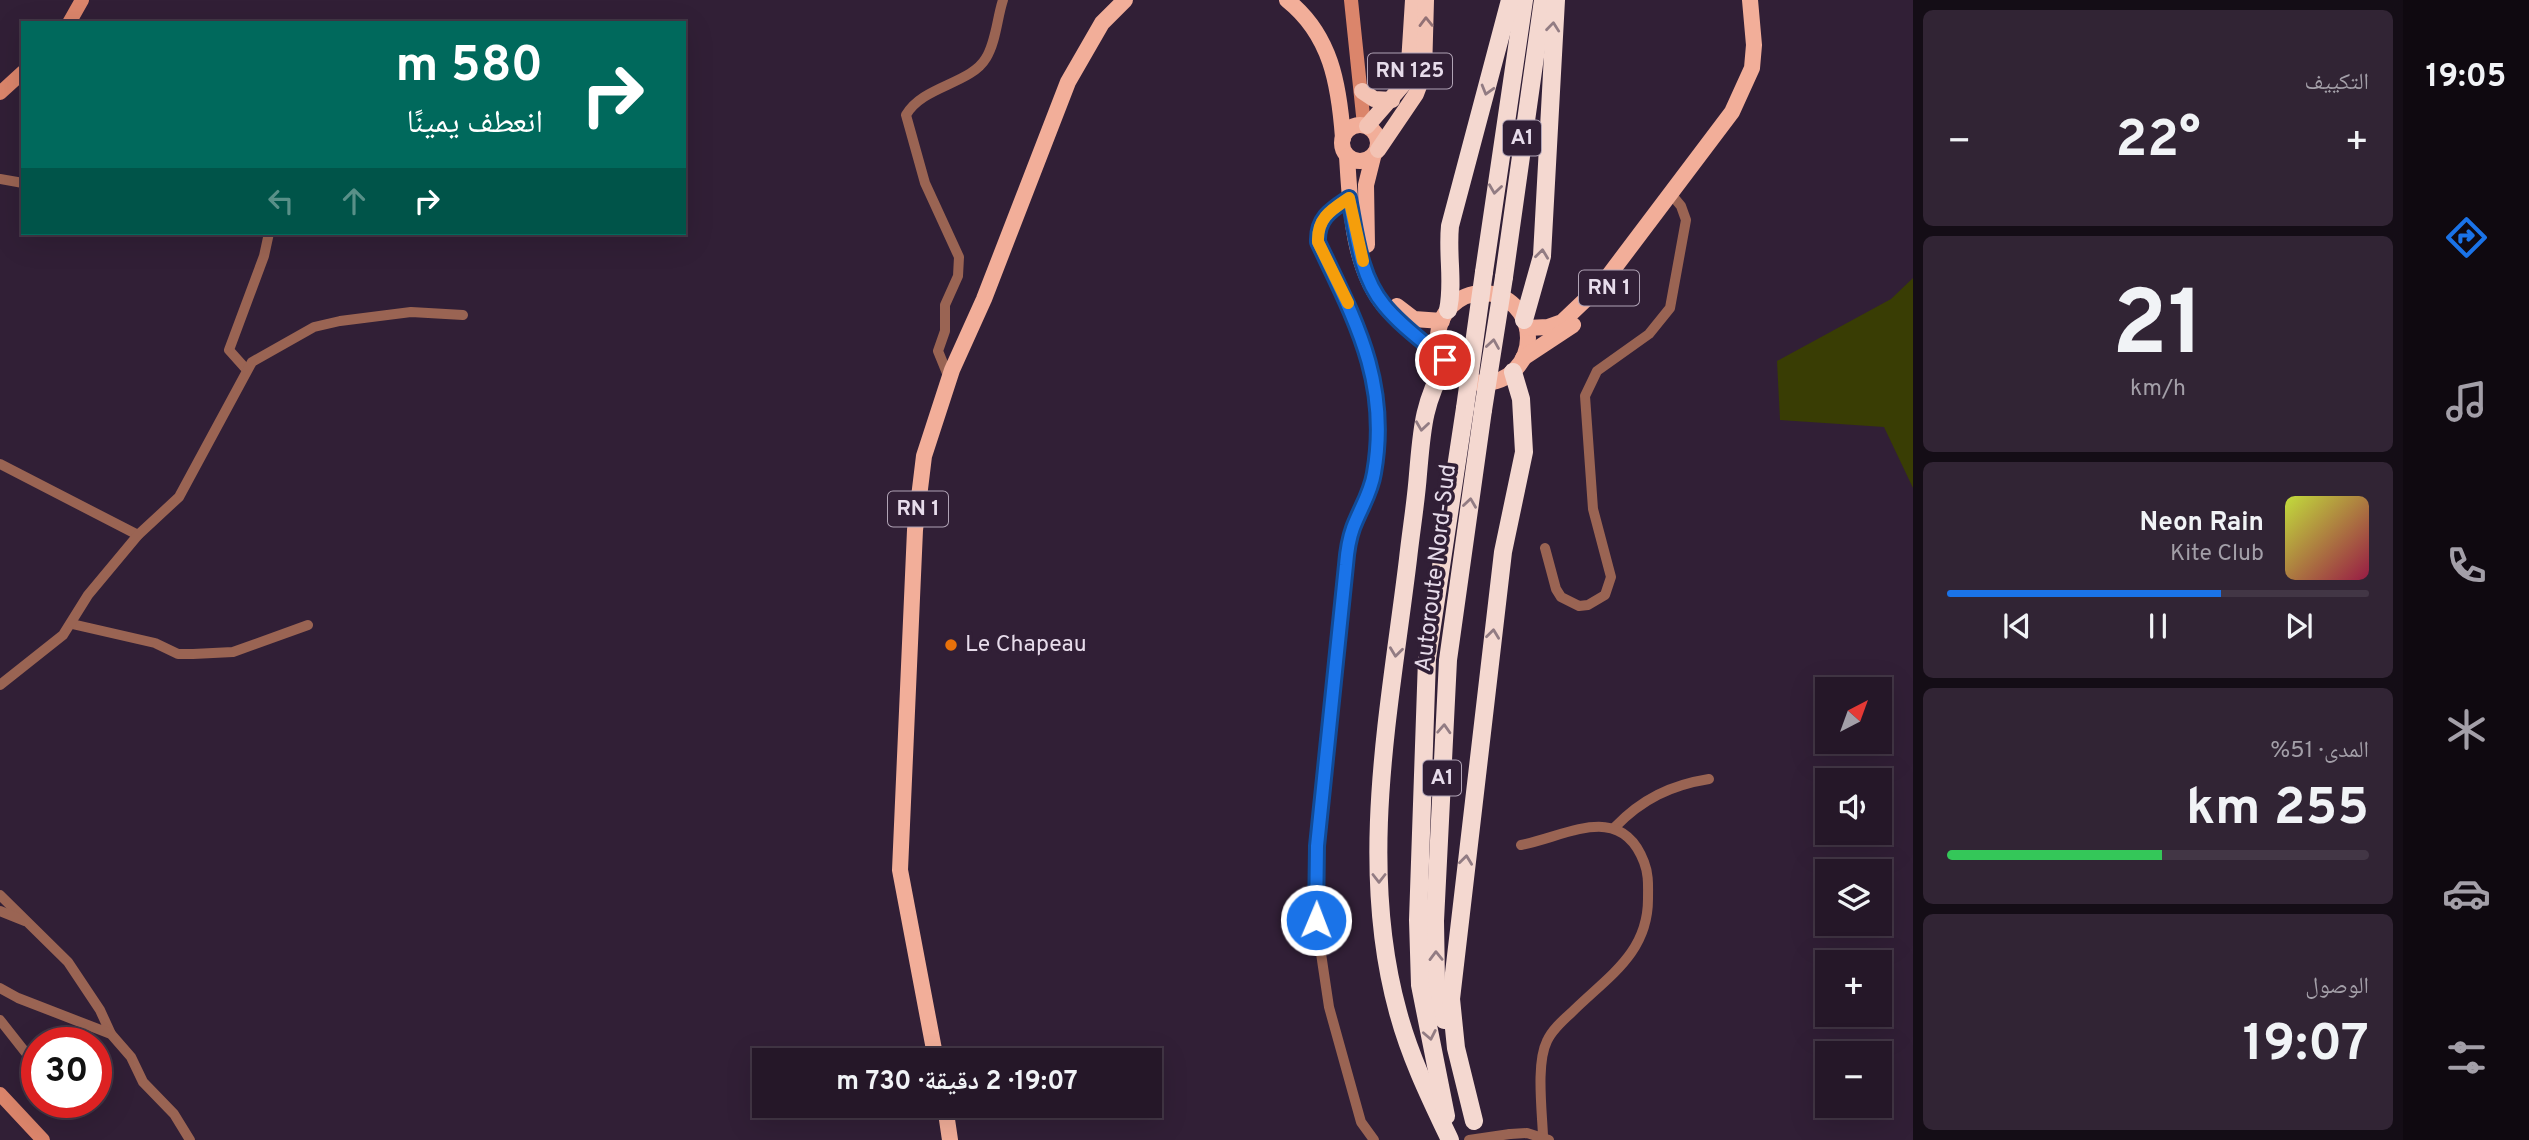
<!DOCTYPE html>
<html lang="ar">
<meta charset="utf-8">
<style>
:root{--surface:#251728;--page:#312434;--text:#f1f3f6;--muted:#a39fa8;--line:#423645;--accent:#1a73e8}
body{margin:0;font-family:Overpass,"Noto Naskh Arabic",sans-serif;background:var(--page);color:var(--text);direction:rtl;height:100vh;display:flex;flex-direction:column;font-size:26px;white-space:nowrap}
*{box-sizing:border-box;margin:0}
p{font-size:23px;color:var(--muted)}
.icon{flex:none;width:38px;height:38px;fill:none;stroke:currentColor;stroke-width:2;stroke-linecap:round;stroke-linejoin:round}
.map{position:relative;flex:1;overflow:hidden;direction:ltr}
.side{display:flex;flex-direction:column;gap:10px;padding:10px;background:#140d16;width:490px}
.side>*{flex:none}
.banner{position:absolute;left:21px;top:21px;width:665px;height:214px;border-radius:0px;box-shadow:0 7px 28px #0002,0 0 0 2px var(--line);direction:rtl;background:#00695c;color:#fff;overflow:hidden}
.needle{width:46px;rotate:41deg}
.controls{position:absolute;left:1815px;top:677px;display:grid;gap:14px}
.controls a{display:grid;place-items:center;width:77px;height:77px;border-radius:0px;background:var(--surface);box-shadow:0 7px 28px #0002,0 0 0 2px var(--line);font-size:35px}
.speed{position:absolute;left:21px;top:1027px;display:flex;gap:14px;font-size:35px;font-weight:700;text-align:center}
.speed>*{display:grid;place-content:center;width:91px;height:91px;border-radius:50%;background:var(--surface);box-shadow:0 7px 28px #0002,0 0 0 2px var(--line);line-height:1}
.speed .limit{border:10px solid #d22;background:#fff;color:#111}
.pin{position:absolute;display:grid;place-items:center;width:60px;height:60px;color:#fff;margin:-30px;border:4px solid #fff;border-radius:50%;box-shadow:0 2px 7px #0007}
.me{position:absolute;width:77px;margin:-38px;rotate:1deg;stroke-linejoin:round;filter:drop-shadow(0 0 5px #0008)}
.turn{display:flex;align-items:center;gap:24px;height:147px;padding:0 28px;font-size:32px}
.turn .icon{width:91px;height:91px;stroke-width:2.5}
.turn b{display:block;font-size:49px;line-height:60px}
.lanes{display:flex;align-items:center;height:66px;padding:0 28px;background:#0003;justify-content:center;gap:35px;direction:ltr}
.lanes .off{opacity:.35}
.big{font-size:52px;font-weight:700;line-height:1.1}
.side .widget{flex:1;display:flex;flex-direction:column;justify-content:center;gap:10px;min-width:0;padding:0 24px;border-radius:10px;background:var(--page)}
.side .dial{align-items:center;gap:0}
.dial b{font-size:91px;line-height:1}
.song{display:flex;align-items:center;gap:21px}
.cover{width:84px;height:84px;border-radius:10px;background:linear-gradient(135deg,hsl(70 70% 55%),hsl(340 70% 35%))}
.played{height:7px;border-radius:4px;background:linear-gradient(90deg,var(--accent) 65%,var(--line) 65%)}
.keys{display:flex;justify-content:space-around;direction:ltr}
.heat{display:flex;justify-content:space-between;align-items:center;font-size:38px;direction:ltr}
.charge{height:10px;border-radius:5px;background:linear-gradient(90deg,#34c759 51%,var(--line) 0)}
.trip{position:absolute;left:752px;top:1048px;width:410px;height:70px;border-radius:0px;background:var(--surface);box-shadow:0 7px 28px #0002,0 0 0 2px var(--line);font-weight:700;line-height:70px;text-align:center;direction:rtl}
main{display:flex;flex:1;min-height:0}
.tabs{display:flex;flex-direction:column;width:126px;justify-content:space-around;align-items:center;background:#0f0910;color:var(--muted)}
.tabs .icon{width:49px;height:49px}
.tabs .current{color:var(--accent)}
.tabs b{font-size:32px;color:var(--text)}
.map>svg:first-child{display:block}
.green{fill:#393d04}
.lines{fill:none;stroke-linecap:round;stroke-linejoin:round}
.minor{stroke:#9a6453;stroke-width:10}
.secondary{stroke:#db856b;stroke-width:14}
.primary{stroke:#f2ae99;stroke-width:16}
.trunk{stroke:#f3c3b4;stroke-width:16}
.motorway{stroke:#f4d8d0;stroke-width:18}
.minor-bridge{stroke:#9a6453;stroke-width:10}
.motorway-bridge{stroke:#f4d8d0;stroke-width:18}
.oneway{stroke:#927175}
.oneway2{stroke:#927c83}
.route-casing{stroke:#114b97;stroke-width:18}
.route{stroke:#1a73e8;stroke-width:12}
.slow{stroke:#f59e0b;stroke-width:12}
.food-dot{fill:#e8710a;stroke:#311f36;stroke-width:2.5}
.labels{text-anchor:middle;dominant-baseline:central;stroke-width:7;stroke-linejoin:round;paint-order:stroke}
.shield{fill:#311f36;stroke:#b0a3b5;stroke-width:2}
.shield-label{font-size:21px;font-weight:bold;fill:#e7dceb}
.street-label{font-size:23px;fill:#e7dceb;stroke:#311f36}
.poi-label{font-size:23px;fill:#e7dceb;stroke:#311f36;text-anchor:start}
</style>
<main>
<nav class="tabs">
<b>19:05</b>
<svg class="icon current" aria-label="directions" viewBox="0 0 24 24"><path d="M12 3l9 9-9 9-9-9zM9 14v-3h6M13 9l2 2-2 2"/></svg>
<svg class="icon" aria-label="music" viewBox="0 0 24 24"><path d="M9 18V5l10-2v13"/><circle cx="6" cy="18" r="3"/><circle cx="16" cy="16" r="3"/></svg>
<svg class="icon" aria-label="phone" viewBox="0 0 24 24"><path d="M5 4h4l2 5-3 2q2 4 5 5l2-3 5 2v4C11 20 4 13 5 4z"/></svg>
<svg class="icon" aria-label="climate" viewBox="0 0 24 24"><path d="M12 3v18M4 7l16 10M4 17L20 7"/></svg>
<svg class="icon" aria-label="car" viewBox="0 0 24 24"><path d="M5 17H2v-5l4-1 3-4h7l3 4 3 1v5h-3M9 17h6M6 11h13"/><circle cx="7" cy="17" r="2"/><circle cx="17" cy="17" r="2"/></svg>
<svg class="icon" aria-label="filters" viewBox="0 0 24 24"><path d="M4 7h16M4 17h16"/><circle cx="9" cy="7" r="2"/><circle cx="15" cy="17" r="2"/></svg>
</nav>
<section class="side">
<div class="widget"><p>التكييف</p>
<div class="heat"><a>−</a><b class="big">22°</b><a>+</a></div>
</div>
<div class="widget dial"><b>21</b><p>km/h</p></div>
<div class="widget">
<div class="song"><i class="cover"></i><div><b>Neon Rain</b><p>Kite Club</p></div></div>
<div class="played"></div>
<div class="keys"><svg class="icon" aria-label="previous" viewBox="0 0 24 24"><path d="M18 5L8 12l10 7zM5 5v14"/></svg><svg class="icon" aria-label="pause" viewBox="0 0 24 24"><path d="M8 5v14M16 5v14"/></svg><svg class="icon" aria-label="next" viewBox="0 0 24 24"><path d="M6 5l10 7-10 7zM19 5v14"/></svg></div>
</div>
<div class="widget"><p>المدى · 51%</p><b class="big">255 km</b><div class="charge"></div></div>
<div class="widget"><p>الوصول</p><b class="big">19:07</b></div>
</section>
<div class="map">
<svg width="1913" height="1140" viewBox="0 0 1913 1140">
<rect width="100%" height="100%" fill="#311f36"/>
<polygon class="green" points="1913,278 1913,488 1884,427 1780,420 1777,361 1891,299"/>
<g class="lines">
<g class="minor">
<polyline points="0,179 23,183"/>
<path d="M 1349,198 C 1331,210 1317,218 1318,242 C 1356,320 1390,382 1374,473 C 1371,493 1360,509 1353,528 C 1349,540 1347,552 1346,565 L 1317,846 L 1316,920 L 1329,1007 L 1361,1122 L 1374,1140"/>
<polyline points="246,369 229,350 264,256 269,233"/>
<path d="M 949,378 L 938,351 L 945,331 L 945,305 L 958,276 L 959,257 L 925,183 L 906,115 C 922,86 971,84 986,58 C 996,42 997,18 1003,0"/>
<polyline points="0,464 138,535"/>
<polyline points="1545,548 1556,589 1561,597 1579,606 1588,605 1605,595 1611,577 1593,509 1585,396 1597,371 1649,334 1670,308 1686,220 1681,206 1671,194"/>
<polyline points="72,624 155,643 178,654 193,654 233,652 308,625"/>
<polyline points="0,685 63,635 88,595 138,535 179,497 252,362 314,327 340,321 411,312 463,315"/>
<path d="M 1615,827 C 1642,799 1671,785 1709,779"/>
<path d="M 1521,845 C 1567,836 1621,801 1644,862 C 1649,875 1648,886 1648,899 C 1648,954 1607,977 1571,1013 C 1562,1021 1552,1030 1547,1041 C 1536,1063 1542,1110 1543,1136"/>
<polyline points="0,895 68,962 100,1010 111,1034"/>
<polyline points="0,911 25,921"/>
<polyline points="0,988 18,998 111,1034 131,1057 143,1082 174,1114 190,1140"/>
<polyline points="0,1020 37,1067"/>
<polyline points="1510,1134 1527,1133 1549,1140"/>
</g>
<g class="secondary">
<polyline points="1351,0 1364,125"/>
<polyline points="69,23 82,0"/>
<polyline points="0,93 23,72"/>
<polyline points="0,1094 43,1140"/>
</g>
<g class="primary">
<path d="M 1287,0 C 1331,35 1339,84 1343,138"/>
<circle cx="1360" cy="143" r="18"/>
<path d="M 1347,156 C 1350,204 1352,268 1385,307 C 1402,326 1424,342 1443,358"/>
<polyline points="1367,245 1366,185 1373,157"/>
<circle cx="1483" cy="338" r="45"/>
<polyline points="1397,306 1414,319 1442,321"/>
<polyline points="1527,328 1548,327 1562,322 1603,283 1732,112 1752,68 1754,45 1750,0"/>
<polyline points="1523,358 1573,325"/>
<polyline points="936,1060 900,870 915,530 924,456 952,370 984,299 1068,82 1102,23 1125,0"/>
<polyline points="945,1106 950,1140"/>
</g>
<g class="trunk">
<polyline points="1362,91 1374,99 1392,100"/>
<polyline points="1367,126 1408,79 1413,0"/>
<polyline points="1378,150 1416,94 1424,73 1426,0"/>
</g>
<g class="motorway">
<polyline points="1484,272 1524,0"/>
<polyline points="1504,277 1543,0"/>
<path d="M 1448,310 C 1454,282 1447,255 1450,226 L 1510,0"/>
<polyline points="1524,320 1542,256 1556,0"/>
<path d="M 1446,363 C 1423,403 1422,429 1418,474 C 1416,502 1411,531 1408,559 C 1390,708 1357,864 1398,1012 C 1410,1057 1430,1098 1450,1140"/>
<polyline points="1444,1020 1436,983 1435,921 1448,660 1483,410"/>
<polyline points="1446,1116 1420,985 1418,920 1427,659 1465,408"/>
<polyline points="1474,1121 1456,1048 1451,999 1503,552 1524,452 1521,399 1513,372"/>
</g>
<polyline class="minor-bridge" points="1469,1140 1510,1134"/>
<g class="motorway-bridge">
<polyline points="1465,408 1484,272"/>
<polyline points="1483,410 1504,277"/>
</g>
</g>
<defs><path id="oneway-chevron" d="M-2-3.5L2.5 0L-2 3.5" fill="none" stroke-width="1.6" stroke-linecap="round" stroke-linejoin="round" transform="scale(1.75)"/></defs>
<use class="oneway" href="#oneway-chevron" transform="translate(1426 22) rotate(-91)"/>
<g class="oneway2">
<use href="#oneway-chevron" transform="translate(1553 27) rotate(-84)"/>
<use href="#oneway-chevron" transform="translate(1487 90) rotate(106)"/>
<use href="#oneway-chevron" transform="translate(1495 189) rotate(98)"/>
<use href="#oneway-chevron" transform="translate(1542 254) rotate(-83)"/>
<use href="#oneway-chevron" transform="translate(1493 344) rotate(-81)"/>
<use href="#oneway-chevron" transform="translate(1422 426) rotate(98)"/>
<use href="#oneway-chevron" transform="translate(1470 503) rotate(-82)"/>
<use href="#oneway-chevron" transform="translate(1493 634) rotate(-83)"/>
<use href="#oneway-chevron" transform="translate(1396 652) rotate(97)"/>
<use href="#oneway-chevron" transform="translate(1444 729) rotate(-87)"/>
<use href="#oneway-chevron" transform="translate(1466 860) rotate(-83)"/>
<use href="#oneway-chevron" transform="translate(1379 878) rotate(90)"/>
<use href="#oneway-chevron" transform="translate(1436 956) rotate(-91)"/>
<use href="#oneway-chevron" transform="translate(1430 1035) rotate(79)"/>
</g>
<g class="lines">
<defs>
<path id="route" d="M 1316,920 L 1317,846 L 1346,565 C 1347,552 1349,539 1353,528 C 1360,509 1371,493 1374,473 C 1390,382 1355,320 1318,242 C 1317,218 1331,210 1349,198 C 1356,234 1360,276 1384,305 C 1401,326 1425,343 1445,360"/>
</defs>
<use href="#route" class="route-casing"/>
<use href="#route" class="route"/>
<path class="slow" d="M 1348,303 L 1318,242 C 1317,218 1331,210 1349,198 L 1363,261"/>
</g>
<circle class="food-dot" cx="951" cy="645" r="7"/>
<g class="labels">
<g class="shield">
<rect x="1368" y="53.5" width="84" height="35" rx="5"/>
<rect x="1503" y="120.5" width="38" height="35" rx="5"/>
<rect x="1579" y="270.5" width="60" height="35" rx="5"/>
<rect x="888" y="491.5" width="60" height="35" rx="5"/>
<rect x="1423" y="760.5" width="38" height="35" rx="5"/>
</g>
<g class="shield-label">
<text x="1410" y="71">RN 125</text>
<text x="1522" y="138">A1</text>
<text x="1609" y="288">RN 1</text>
<text x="918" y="509">RN 1</text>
<text x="1442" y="778">A1</text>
</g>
<g class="street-label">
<text transform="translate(1437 568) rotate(-83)">Autoroute Nord-Sud</text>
</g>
<g class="poi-label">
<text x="965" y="645">Le Chapeau</text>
</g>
</g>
</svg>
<div class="controls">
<a><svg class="needle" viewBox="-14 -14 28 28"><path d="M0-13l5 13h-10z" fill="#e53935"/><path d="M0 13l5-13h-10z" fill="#a39fa8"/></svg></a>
<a><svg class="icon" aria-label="sound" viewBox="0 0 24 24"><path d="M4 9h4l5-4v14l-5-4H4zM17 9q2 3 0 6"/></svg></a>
<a><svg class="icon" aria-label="layers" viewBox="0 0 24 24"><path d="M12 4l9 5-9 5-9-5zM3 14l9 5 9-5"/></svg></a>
<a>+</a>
<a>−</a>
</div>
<div class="speed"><div class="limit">30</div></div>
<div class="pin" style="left:1445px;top:360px;background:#d93025"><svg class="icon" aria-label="arrive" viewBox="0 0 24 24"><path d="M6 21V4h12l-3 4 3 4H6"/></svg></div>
<svg class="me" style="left:1316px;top:920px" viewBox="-20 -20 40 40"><circle r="17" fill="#1a73e8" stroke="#fff" stroke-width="3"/><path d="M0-11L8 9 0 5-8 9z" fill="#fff"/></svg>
<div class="trip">19:07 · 2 دقيقة · 730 m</div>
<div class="banner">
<div class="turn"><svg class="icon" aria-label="right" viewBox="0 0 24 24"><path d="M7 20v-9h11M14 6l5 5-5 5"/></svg><div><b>580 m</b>انعطف يمينًا</div></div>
<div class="lanes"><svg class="icon off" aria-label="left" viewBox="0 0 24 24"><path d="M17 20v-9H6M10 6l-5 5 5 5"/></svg><svg class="icon off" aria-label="ahead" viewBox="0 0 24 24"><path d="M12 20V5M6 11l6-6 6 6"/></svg><svg class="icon" aria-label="right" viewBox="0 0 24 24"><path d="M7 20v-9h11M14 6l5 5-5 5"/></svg></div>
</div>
</div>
</main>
